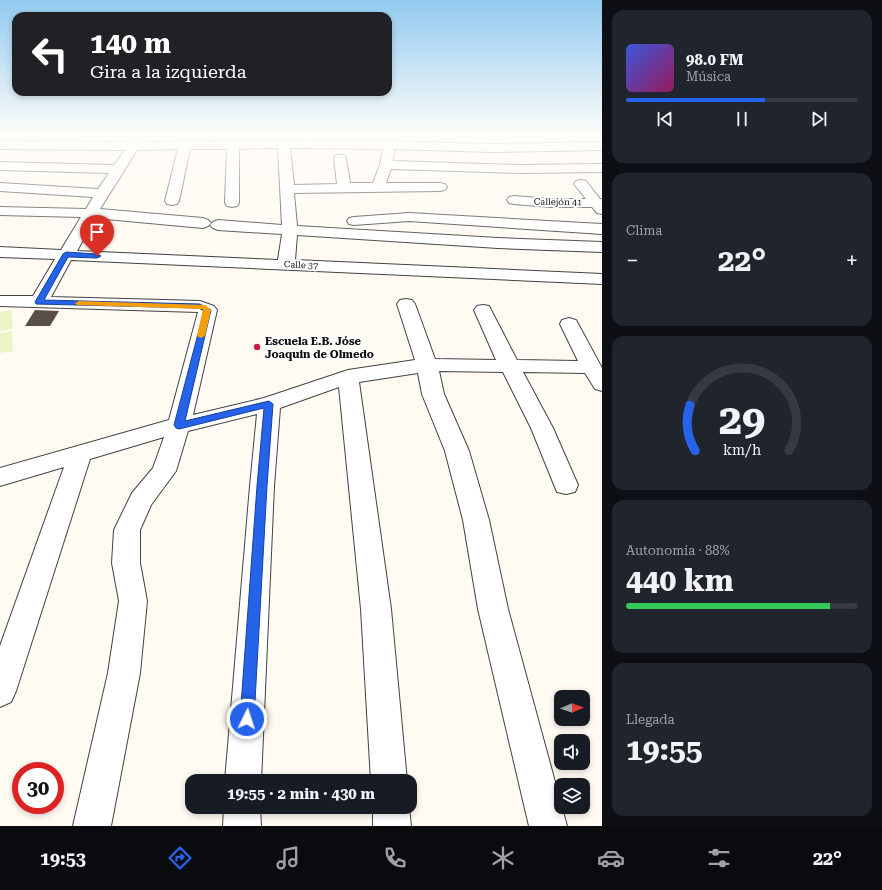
<!DOCTYPE html>
<html lang="es">
<meta charset="utf-8">
<style>
:root{--surface:#171b24;--page:#20242c;--text:#f1f3f6;--muted:#9ea1a6;--line:#363941;--accent:#2563eb}
body{margin:0;font-family:"Roboto Serif",serif;background:var(--page);color:var(--text);height:100vh;display:flex;flex-direction:column;font-size:15px;white-space:nowrap}
*{box-sizing:border-box;margin:0}
p{font-size:13px;color:var(--muted)}
.icon{flex:none;width:22px;height:22px;fill:none;stroke:currentColor;stroke-width:2;stroke-linecap:round;stroke-linejoin:round}
.map{position:relative;flex:1;overflow:hidden}
.sheet{display:flex;flex-direction:column;gap:10px;padding:10px;background:#0d0f14;width:280px}
.sheet>*{flex:none}
.guide{position:absolute;left:12px;top:12px;width:380px;height:84px;border-radius:12px;box-shadow:0 2px 6px #0003;background:#202124;color:#fff;overflow:hidden}
.needle{width:26px;rotate:88deg}
.controls{position:absolute;left:554px;top:690px;display:grid;gap:8px}
.controls a{display:grid;place-items:center;width:36px;height:36px;border-radius:8px;background:var(--surface);box-shadow:0 2px 6px #0003;font-size:20px}
.speed{position:absolute;left:12px;top:762px;display:flex;gap:8px;font-size:20px;font-weight:700;text-align:center}
.speed>*{display:grid;place-content:center;width:52px;height:52px;border-radius:50%;background:var(--surface);box-shadow:0 2px 6px #0003;line-height:1}
.speed .limit{border:6px solid #d22;background:#fff;color:#111}
.pin{position:absolute;display:grid;place-items:center;width:34px;height:34px;color:#fff;margin:-41px -17px;border-radius:50% 50% 50% 0;rotate:-45deg;box-shadow:0 0 4px #0007}
.pin .icon{rotate:45deg}
.me{position:absolute;width:44px;margin:-22px;rotate:4deg;stroke-linejoin:round;filter:drop-shadow(0 0 3px #0008)}
.turn{display:flex;align-items:center;gap:14px;height:84px;padding:0 12px;font-size:18px}
.turn .icon{width:52px;height:52px;stroke-width:2.5}
.turn b{display:block;font-size:28px;line-height:34px}
.big{font-size:30px;font-weight:700;line-height:1.1}
.sheet .widget{flex:1;display:flex;flex-direction:column;justify-content:center;gap:6px;min-width:0;padding:0 14px;border-radius:12px;background:var(--page)}
.sheet .dial{align-items:center;gap:0}
.dial svg{height:104px;overflow:visible;fill:none;stroke:var(--line);stroke-width:7;stroke-linecap:round;text-anchor:middle}
.dial text{fill:var(--text);stroke:none}
.song{display:flex;align-items:center;gap:12px}
.cover{width:48px;height:48px;border-radius:6px;background:linear-gradient(135deg,hsl(230 70% 55%),hsl(330 70% 35%))}
.played{height:4px;border-radius:2px;background:linear-gradient(90deg,var(--accent) 60%,var(--line) 60%)}
.keys{display:flex;justify-content:space-around;direction:ltr}
.heat{display:flex;justify-content:space-between;align-items:center;font-size:22px;direction:ltr}
.charge{height:6px;border-radius:3px;background:linear-gradient(90deg,#34c759 88%,var(--line) 0)}
.trip{position:absolute;left:185px;top:774px;width:232px;height:40px;border-radius:12px;background:var(--surface);box-shadow:0 2px 6px #0003;font-weight:700;line-height:40px;text-align:center}
.dock{display:flex;height:64px;justify-content:space-around;align-items:center;background:#090b0e;color:var(--muted)}
.dock .icon{width:28px;height:28px}
.dock .current{color:var(--accent)}
.dock b{font-size:18px;color:var(--text)}
main{display:flex;flex:1;min-height:0}
.map>svg:first-child{display:block}
.pitch{fill:#edf4ca}
.building{fill:#594e4a}
.lines{fill:none;stroke-linecap:round;stroke-linejoin:round}
.minor-casing{stroke:#424242;stroke-width:2}
.minor{fill:#fff;fill-rule:evenodd}
.route{fill:#2563eb;stroke:#184099}
.slow{fill:#f59e0b}
.poi-dot{fill:#cc1a41;stroke:#fff;stroke-width:1.5}
.labels{text-anchor:middle;dominant-baseline:central;stroke-width:4;stroke-linejoin:round;paint-order:stroke}
.far-street-label{font-size:9px;fill:#0f0f0f;stroke:#fff}
.poi-label{font-size:11px;font-weight:bold;fill:#0f0f0f;stroke:#fff;text-anchor:start}
</style>
<main>
<div class="map">
<svg width="602" height="826" viewBox="0 0 602 826">
<rect width="100%" height="100%" fill="#fffaf2"/>
<g class="pitch">
<polygon points="12,310 13,329 0,331 0,312"/>
<polygon points="12,331 13,351 0,353 0,333"/>
</g>
<polygon class="building" points="35,310 59,311 50,326 25,326"/>
<g class="lines">
<defs>
<g id="minor">
<path d="M 134,135 L 146,135 L 142,142 L 334,140 L 491,144 L 602,142 L 602,150 L 491,152 L 393,149 L 394,151 L 393,161 L 522,165 L 602,164 L 602,172 L 522,173 L 391,169 L 386,183 L 440,183 L 445,184 L 447,187 L 445,190 L 440,191 L 294,193 L 297,226 L 498,238 L 602,242 L 602,252 L 498,248 L 297,235 L 295,260 L 602,274 L 602,284 L 71,260 L 51,297 L 200,301 L 214,306 L 217,310 L 193,415 L 264,398 L 348,370 L 415,360 L 397,304 L 400,300 L 406,299 L 412,300 L 415,304 L 435,359 L 496,360 L 474,310 L 477,306 L 483,305 L 489,306 L 517,360 L 578,361 L 560,324 L 562,320 L 569,318 L 576,320 L 602,368 L 602,391 L 595,389 L 585,373 L 523,372 L 553,428 L 578,485 L 575,492 L 566,494 L 557,492 L 531,428 L 503,372 L 439,371 L 444,394 L 469,451 L 489,520 L 508,609 L 567,826 L 529,826 L 478,609 L 463,520 L 445,451 L 422,394 L 418,373 L 359,382 L 391,609 L 407,781 L 371,781 L 361,609 L 339,387 L 280,408 L 274,486 L 261,781 L 225,781 L 250,486 L 257,414 L 188,431 L 176,471 L 151,505 L 140,530 L 140,563 L 147,601 L 140,673 L 111,826 L 73,826 L 108,673 L 119,601 L 112,563 L 114,530 L 132,493 L 153,468 L 164,437 L 90,459 L 16,691 L 11,702 L 0,707 L 0,646 L 64,467 L 0,486 L 0,468 L 169,420 L 198,312 L 0,306 L 0,296 L 33,296 L 55,259 L 0,257 L 0,247 L 61,250 L 81,217 L 0,215 L 0,207 L 86,209 L 93,197 L 0,191 L 0,183 L 98,189 L 109,173 L 0,170 L 0,162 L 114,165 L 125,150 L 0,149 L 0,141 L 130,142 ZM 278,148 L 282,225 L 218,220 L 213,222 L 210,225 L 213,228 L 218,230 L 282,234 L 278,260 L 77,251 L 95,218 L 203,228 L 208,226 L 211,223 L 208,220 L 203,218 L 100,209 L 137,150 L 178,149 L 165,201 L 167,204 L 172,205 L 177,204 L 179,201 L 190,149 L 227,149 L 225,203 L 227,206 L 232,207 L 237,206 L 239,203 L 239,149 ZM 290,148 L 383,149 L 380,165 L 373,183 L 350,183 L 346,158 L 344,155 L 336,155 L 334,158 L 337,184 L 294,185 Z"/>
<polygon points="581,180 586,181 600,199 602,199 602,214 597,213 592,207 551,207 514,204 509,203 507,200 509,197 514,196 551,199 586,199 574,184 576,181"/>
<polygon points="409,213 602,224 602,234 409,221 354,225 349,224 347,221 349,218 354,217"/>
<polygon points="224,807 260,807 261,826 223,826"/>
<polygon points="373,807 409,807 411,826 373,826"/>
</g>
</defs>
<use href="#minor" class="minor-casing"/>
<use href="#minor" class="minor"/>
</g>
<linearGradient id="sky" x2="0" y2="1"><stop stop-color="#92caf0"/><stop offset="0.54" stop-color="#fffdf9"/><stop offset="1" stop-color="#fffdf9" stop-opacity="0"/></linearGradient>
<rect width="602" height="251" fill="url(#sky)"/>
<polygon class="route" points="66,252 97,254 101,256 97,258 68,257 44,300 200,304 211,310 185,421 269,401 273,404 267,486 254,719 252,724 247,726 242,724 240,719 257,486 264,408 179,429 176,428 174,425 204,311 199,308 36,304 35,302 63,254"/>
<polygon class="slow" points="79,301 205,305 211,310 205,336 201,338 197,336 203,309 77,305 75,303"/>
<circle class="poi-dot" cx="257" cy="347" r="4"/>
<g class="labels">
<g class="far-street-label">
<text transform="translate(558 202) rotate(1)">Callejón 41</text>
<text transform="translate(301 265) rotate(3)">Calle 37</text>
</g>
<g class="poi-label">
<text x="265" y="341">Escuela E.B. Jóse<tspan x="265" dy="13">Joaquin de Olmedo</tspan></text>
</g>
</g>
</svg>
<div class="controls">
<a><svg class="needle" viewBox="-14 -14 28 28"><path d="M0-13l5 13h-10z" fill="#e53935"/><path d="M0 13l5-13h-10z" fill="#9ea1a6"/></svg></a>
<a><svg class="icon" aria-label="sound" viewBox="0 0 24 24"><path d="M4 9h4l5-4v14l-5-4H4zM17 9q2 3 0 6"/></svg></a>
<a><svg class="icon" aria-label="layers" viewBox="0 0 24 24"><path d="M12 4l9 5-9 5-9-5zM3 14l9 5 9-5"/></svg></a>
</div>
<div class="speed"><div class="limit">30</div></div>
<div class="pin" style="left:97px;top:256px;background:#d93025"><svg class="icon" aria-label="arrive" viewBox="0 0 24 24"><path d="M6 21V4h12l-3 4 3 4H6"/></svg></div>
<svg class="me" style="left:247px;top:719px" viewBox="-20 -20 40 40"><circle r="17" fill="#2563eb" stroke="#fff" stroke-width="3"/><path d="M0-11L8 9 0 5-8 9z" fill="#fff"/></svg>
<div class="trip">19:55 · 2 min · 430 m</div>
<div class="guide">
<div class="turn"><svg class="icon" aria-label="left" viewBox="0 0 24 24"><path d="M17 20v-9H6M10 6l-5 5 5 5"/></svg><div><b>140 m</b>Gira a la izquierda</div></div>
</div>
</div>
<section class="sheet">
<div class="widget">
<div class="song"><i class="cover"></i><div><b>98.0 FM</b><p>Música</p></div></div>
<div class="played"></div>
<div class="keys"><svg class="icon" aria-label="previous" viewBox="0 0 24 24"><path d="M18 5L8 12l10 7zM5 5v14"/></svg><svg class="icon" aria-label="pause" viewBox="0 0 24 24"><path d="M8 5v14M16 5v14"/></svg><svg class="icon" aria-label="next" viewBox="0 0 24 24"><path d="M6 5l10 7-10 7zM19 5v14"/></svg></div>
</div>
<div class="widget"><p>Clima</p>
<div class="heat"><a>−</a><b class="big">22°</b><a>+</a></div>
</div>
<div class="widget dial"><svg viewBox="0 0 100 80">
<path d="M14 69A42 42 0 1 1 86 69"/>
<path d="M14 69A42 42 0 0 1 10 34" stroke="#2563eb"/>
<text x="50" y="56" font-size="32" font-weight="700">29</text>
<text x="50" y="72" font-size="11">km/h</text>
</svg></div>
<div class="widget"><p>Autonomía · 88%</p><b class="big">440 km</b><div class="charge"></div></div>
<div class="widget"><p>Llegada</p><b class="big">19:55</b></div>
</section>
</main>
<nav class="dock">
<b>19:53</b>
<svg class="icon current" aria-label="directions" viewBox="0 0 24 24"><path d="M12 3l9 9-9 9-9-9zM9 14v-3h6M13 9l2 2-2 2"/></svg>
<svg class="icon" aria-label="music" viewBox="0 0 24 24"><path d="M9 18V5l10-2v13"/><circle cx="6" cy="18" r="3"/><circle cx="16" cy="16" r="3"/></svg>
<svg class="icon" aria-label="phone" viewBox="0 0 24 24"><path d="M5 4h4l2 5-3 2q2 4 5 5l2-3 5 2v4C11 20 4 13 5 4z"/></svg>
<svg class="icon" aria-label="climate" viewBox="0 0 24 24"><path d="M12 3v18M4 7l16 10M4 17L20 7"/></svg>
<svg class="icon" aria-label="car" viewBox="0 0 24 24"><path d="M5 17H2v-5l4-1 3-4h7l3 4 3 1v5h-3M9 17h6M6 11h13"/><circle cx="7" cy="17" r="2"/><circle cx="17" cy="17" r="2"/></svg>
<svg class="icon" aria-label="filters" viewBox="0 0 24 24"><path d="M4 7h16M4 17h16"/><circle cx="9" cy="7" r="2"/><circle cx="15" cy="17" r="2"/></svg>
<b>22°</b>
</nav>
